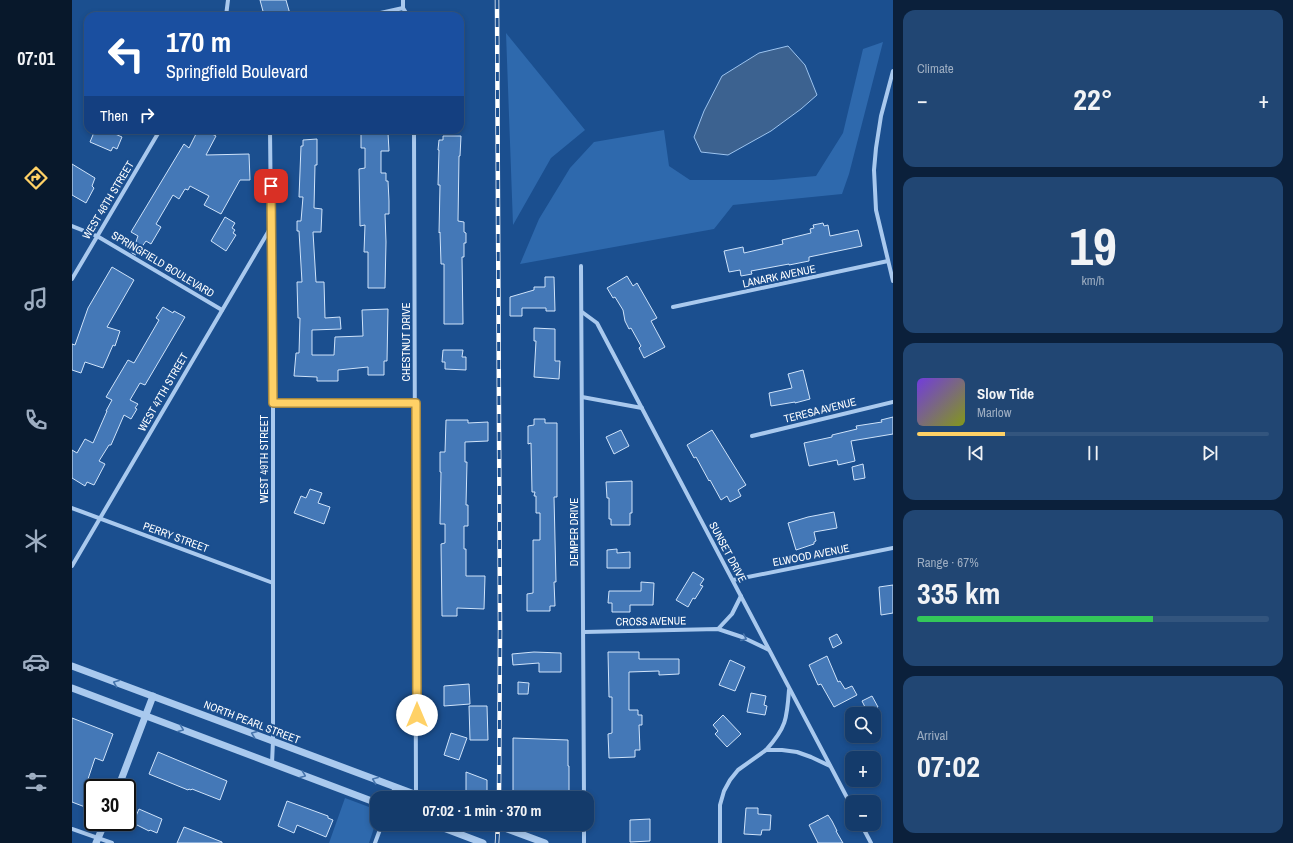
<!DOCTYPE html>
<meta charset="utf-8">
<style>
:root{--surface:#143b6b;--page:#214673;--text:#f1f3f6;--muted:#9dadc1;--line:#33557e;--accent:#ffd166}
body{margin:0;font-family:"Archivo Narrow",sans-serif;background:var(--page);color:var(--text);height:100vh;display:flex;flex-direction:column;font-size:15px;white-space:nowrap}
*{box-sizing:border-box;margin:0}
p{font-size:13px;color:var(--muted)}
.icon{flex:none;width:22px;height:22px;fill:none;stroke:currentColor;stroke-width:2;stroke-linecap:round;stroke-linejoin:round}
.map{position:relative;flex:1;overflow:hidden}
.side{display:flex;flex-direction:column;gap:10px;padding:10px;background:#0b203b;width:400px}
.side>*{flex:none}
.top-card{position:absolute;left:12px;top:12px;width:380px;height:122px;border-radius:12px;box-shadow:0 2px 6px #0003,0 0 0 1px var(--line);background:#1a4fa0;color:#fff;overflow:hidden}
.tools{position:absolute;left:773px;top:707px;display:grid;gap:8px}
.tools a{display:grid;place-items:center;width:36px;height:36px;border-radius:8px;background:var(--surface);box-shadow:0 2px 6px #0003,0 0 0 1px var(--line);font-size:20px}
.speed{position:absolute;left:12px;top:779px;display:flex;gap:8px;font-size:20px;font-weight:700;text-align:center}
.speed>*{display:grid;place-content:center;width:52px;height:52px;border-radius:50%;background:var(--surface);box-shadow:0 2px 6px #0003,0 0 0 1px var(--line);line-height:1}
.speed .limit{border:2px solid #111;border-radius:6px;background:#fff;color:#111}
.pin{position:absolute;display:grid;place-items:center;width:34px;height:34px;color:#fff;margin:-17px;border-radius:8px;box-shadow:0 2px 6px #0006}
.me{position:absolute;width:44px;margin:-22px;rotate:0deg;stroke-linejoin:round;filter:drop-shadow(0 0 3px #0008)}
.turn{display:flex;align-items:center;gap:14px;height:84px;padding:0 16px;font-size:18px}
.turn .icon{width:52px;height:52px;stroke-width:2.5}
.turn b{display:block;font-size:28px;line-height:34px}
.then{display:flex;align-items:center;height:38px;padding:0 16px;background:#0003;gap:8px;font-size:15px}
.big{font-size:30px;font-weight:700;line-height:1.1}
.side .card{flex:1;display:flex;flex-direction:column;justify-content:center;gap:6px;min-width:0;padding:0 14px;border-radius:12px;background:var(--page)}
.side .dial{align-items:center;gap:0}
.dial b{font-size:52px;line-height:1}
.song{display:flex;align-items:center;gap:12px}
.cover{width:48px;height:48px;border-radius:6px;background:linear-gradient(135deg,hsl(260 70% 55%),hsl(70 70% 35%))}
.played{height:4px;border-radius:2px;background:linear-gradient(90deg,var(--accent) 25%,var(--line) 25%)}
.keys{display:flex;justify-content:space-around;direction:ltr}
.heat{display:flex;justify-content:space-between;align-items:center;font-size:22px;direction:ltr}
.charge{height:6px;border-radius:3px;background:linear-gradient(90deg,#34c759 67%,var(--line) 0)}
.trip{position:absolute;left:298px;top:791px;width:224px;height:40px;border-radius:12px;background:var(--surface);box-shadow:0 2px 6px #0003,0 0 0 1px var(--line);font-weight:700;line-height:40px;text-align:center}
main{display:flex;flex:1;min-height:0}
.dock{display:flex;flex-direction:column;width:72px;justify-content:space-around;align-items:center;background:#08182b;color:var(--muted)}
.dock .icon{width:28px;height:28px}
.dock .current{color:var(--accent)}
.dock b{font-size:18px;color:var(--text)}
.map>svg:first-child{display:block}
.green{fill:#2e69ad}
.water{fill:#3c6290;stroke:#9cc4f0}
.building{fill:#4478b7;stroke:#cfe3fa}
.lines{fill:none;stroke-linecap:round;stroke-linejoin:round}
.minor{stroke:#a9c9ee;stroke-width:4}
.tertiary{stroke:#a9c9ee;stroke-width:7}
.rail-casing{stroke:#fff;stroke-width:4.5}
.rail{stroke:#1b4f8f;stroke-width:3;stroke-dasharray:9;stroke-linecap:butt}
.oneway{stroke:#4674ac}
.route-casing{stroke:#a68842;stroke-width:10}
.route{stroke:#ffd166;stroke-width:7}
.labels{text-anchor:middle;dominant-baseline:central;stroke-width:4;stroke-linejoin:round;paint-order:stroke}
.street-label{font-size:11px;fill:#fff;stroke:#1b4f8f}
</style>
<main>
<nav class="dock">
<b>07:01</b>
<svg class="icon current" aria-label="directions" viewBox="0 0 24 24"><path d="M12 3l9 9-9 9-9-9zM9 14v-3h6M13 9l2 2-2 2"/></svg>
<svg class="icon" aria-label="music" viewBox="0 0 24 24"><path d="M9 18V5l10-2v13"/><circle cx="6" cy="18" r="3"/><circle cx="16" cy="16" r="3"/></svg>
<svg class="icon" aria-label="phone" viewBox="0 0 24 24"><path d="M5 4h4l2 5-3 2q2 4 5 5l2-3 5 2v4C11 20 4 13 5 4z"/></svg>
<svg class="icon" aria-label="climate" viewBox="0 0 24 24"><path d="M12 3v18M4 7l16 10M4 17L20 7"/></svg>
<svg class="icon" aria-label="car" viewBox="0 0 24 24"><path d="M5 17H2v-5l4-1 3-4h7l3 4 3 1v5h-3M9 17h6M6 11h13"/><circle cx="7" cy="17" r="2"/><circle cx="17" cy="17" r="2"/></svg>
<svg class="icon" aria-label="filters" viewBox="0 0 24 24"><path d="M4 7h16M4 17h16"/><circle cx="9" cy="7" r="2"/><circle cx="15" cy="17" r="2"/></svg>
</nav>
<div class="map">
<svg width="821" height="843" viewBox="0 0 821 843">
<rect width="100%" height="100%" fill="#1b4f8f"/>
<g class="green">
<polygon points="434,33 513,130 479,158 441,225"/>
<polygon points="811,42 777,174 770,194 661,205 642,229 448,264 467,219 498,168 522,142 592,130 597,166 618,180 701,180 744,176 771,133 791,49"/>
<polygon points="273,798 305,810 305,819 297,843 257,843"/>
</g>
<polygon class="water" points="716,46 733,65 745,95 729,109 699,131 656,155 629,152 622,137 632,111 650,76 687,53"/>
<g class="building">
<polygon points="188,0 214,0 218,14 203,16 203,13 192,15"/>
<polygon points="23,130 34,130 50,137 45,149 41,147 39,151 18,142"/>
<polygon points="126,130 132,130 144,136 134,155 177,154 178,180 168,180 149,214 132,205 137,196 118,186 116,190 113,189 107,199 101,195 84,224 89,227 79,244 74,241 64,255 60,253 66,236 59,232 112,144 117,148"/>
<polygon points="316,133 317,151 309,151 309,173 314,173 314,181 316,181 317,201 317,214 313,214 314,242 313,288 296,288 296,252 292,252 293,225 288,226 287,169 293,168 293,148 289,148 289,134"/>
<polygon points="371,136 389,136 388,156 387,156 386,221 392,222 392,232 394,233 394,243 392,243 392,257 390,257 391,324 372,324 372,264 369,264 368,232 367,233 368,185 366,185 367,150 366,150 367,140 371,140"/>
<polygon points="245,139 245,165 243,165 242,208 250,209 249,232 241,232 244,282 252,282 253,318 268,317 269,329 240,330 240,355 262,355 263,337 291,336 290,310 316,309 315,361 312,361 312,375 296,375 296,367 266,370 266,381 245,381 245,377 222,376 224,353 227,353 228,318 226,318 225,282 230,282 227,231 225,231 225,221 229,221 231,197 227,197 229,146 231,146 231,140"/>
<polygon points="0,164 23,178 20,186 22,188 14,203 0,195"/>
<polygon points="153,217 163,223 160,228 163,230 161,233 164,235 154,251 139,241"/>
<polygon points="751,223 752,226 756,225 758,236 786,230 790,246 737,257 737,261 717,265 717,264 679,271 680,274 669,276 668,270 657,272 652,251 671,247 672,253 711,244 710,240 739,233 738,229 742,228 741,225"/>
<polygon points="40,267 62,280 35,327 48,331 43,346 41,345 31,368 13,362 9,373 0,370 0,344 3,345 16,308"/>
<polygon points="555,276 561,286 565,283 585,318 579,321 593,347 572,358 567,348 569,346 559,328 557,329 553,321 551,310 543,297 541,298 535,288"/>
<polygon points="473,277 482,277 483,311 474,311 474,308 450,308 450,316 438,316 438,297 462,290 462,287 473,287"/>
<polygon points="91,307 101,313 102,311 113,317 73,385 68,383 58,400 66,404 63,408 65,409 59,419 52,415 39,445 37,445 27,461 33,464 22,485 15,482 13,486 0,478 0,450 5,453 13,439 21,443 35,411 34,411 40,400 34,397 56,360 62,363 87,320 84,318"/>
<polygon points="462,328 483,329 483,361 488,361 487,379 462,377 464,341 462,341"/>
<polygon points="371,350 391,350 390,357 394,357 394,370 373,369 373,362 370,362"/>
<polygon points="731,370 738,399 723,403 723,402 699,406 697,393 720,388 716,374"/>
<polygon points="821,417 821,434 779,441 783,461 766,465 765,460 737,466 732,443 760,437 760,435 785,429 784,426 810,422 809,420"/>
<polygon points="462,419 473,419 473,423 485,423 485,497 482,497 484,582 482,582 483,606 478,606 478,611 455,611 455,594 461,593 461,540 468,540 468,513 464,513 464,496 462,496 463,492 460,492 459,443 456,444 456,426 462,425"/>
<polygon points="374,420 396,420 396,423 416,422 416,441 393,442 393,462 395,462 394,505 396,505 396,526 392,526 392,549 394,549 394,576 413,576 412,609 385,608 385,616 370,616 369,544 373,543 373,524 368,524 369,472 368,472 368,452 373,452"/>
<polygon points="549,430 557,446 542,454 534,437"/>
<polygon points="640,430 674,485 666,490 669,496 658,502 655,496 649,500 638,480 637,481 624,457 622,458 615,445"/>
<polygon points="791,464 793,478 782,480 780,467"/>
<polygon points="560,481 560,513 558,513 558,525 539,525 539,519 537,519 537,498 535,498 534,482"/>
<polygon points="238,489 250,493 246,503 258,507 252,524 222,513 229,496 234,498"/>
<polygon points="762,512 765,528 742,532 744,541 742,542 742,544 724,550 716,523 736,517"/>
<polygon points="545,549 545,553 558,552 558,568 535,568 535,550"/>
<polygon points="621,572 632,579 628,585 631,586 623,599 621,598 616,607 604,600"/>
<polygon points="569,582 582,583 581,605 558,605 558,612 540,612 540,603 536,603 537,591 569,591"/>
<polygon points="821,585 821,613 809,615 807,587"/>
<polygon points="765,634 770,643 761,648 757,638"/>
<polygon points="462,652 489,653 489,672 467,672 467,663 441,665 440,654"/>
<polygon points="536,652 567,652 567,659 607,659 607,674 587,675 587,671 557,672 557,710 566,710 566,715 570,715 570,725 567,725 568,750 563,750 563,757 537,758 536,734 540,733 540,697 537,697"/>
<polygon points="755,656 766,682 768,681 773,689 780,686 785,695 762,707 749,684 746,685 737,665"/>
<polygon points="658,660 673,667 663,691 647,685"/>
<polygon points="446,682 457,683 456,694 446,694"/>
<polygon points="397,684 398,704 372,706 372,686"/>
<polygon points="679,693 694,696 692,705 695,706 693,715 675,712"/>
<polygon points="800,696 806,707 796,713 790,701"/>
<polygon points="397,706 415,706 416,740 398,740"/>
<polygon points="651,715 669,734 655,747 643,734 646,731 641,725"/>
<polygon points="0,718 41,734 31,761 23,758 15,782 22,784 13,807 0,802"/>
<polygon points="379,733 395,738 387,760 372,755"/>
<polygon points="441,738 496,740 496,766 497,766 497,798 441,798"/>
<polygon points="86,752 155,781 148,800 120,789 119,790 117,789 116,790 77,774"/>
<polygon points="394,772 415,780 415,798 406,798 394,794"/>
<polygon points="215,801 256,816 256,818 261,820 254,837 225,825 222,833 206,826"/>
<polygon points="674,808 686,808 686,814 699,815 698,830 690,830 689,835 672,834"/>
<polygon points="67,809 90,819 85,833 78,830 77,831 61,823"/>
<polygon points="756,815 760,821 765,831 764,831 771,843 746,843 737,825"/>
<polygon points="578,819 578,841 558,842 558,820"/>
<polygon points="112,827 150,842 150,843 105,843"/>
</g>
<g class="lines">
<g class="minor">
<polyline points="331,0 331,8 336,16"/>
<polyline points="154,16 156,0"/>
<polyline points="295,16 331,8"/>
<polyline points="821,71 809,116 804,148 802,170 804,210 821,281"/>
<polyline points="198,130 201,403 201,741 200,763"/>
<polyline points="342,130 344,795"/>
<polyline points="0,226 25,236 150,310"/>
<polyline points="509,266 512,798"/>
<polyline points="0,279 88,130"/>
<polyline points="601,307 816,261"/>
<path d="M 510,312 L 525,323 C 610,484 694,646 780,807"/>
<polyline points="510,397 570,408"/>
<polyline points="201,403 344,403"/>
<polyline points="680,436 821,402"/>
<polyline points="0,508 201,583"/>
<polyline points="0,566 199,227"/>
<polyline points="661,580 821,548"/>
<polyline points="646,629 660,614 669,596"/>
<polyline points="512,632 646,629 670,637 697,650"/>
<path d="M 694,750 C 714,728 715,719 717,690"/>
<polyline points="319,798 323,787"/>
<polyline points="789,824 799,843"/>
<polyline points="0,829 40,843"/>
<polyline points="303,843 310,824"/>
<polyline points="512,843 512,824"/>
<polyline points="648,843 648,805 652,791 658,780 666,770 694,750 710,750 725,752 739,757 758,766"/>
</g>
<g class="tertiary">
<polyline points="0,666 353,798"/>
<polyline points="0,688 305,803"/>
<polyline points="46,788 81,696"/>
<polyline points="361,824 411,843"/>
<polyline points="422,824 473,843"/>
<polyline points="24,843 33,822"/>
</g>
<defs>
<g id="rail">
<polyline points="425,0 428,631 427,798"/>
<polyline points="425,843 426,824"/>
</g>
</defs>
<use href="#rail" class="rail-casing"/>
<use href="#rail" class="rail"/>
</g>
<defs><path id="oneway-chevron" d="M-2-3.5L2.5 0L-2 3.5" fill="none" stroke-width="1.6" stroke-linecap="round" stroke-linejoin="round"/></defs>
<g class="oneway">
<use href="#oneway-chevron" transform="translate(672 638) rotate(24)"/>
<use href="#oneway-chevron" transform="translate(44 683) rotate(-159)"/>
<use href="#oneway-chevron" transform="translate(109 729) rotate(21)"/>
<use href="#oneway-chevron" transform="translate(182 734) rotate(-159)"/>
<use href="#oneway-chevron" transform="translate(231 775) rotate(21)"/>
<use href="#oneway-chevron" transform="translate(303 780) rotate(-159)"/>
</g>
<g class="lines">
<defs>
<polyline id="route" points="199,186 201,403 344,403 345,715"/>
</defs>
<use href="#route" class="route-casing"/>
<use href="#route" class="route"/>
</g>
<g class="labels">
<g class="street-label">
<text transform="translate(36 200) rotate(-59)">WEST 46TH STREET</text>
<text transform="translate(91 264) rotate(31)">SPRINGFIELD BOULEVARD</text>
<text transform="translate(707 276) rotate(-12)">LANARK AVENUE</text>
<text transform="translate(334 342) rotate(-90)">CHESTNUT DRIVE</text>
<text transform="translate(91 392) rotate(-60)">WEST 47TH STREET</text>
<text transform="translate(748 410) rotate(-14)">TERESA AVENUE</text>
<text transform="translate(192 459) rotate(-90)">WEST 49TH STREET</text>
<text transform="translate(502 532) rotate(-90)">DEMPER DRIVE</text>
<text transform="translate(104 537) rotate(20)">PERRY STREET</text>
<text transform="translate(656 552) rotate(62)">SUNSET DRIVE</text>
<text transform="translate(739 555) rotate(-11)">ELWOOD AVENUE</text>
<text transform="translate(579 621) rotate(-1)">CROSS AVENUE</text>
<text transform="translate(180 722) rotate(21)">NORTH PEARL STREET</text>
</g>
</g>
</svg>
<div class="tools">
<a><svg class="icon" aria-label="search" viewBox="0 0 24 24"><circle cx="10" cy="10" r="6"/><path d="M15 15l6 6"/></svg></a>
<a>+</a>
<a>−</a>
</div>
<div class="speed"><div class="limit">30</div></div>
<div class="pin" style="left:199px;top:186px;background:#d93025"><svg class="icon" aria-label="arrive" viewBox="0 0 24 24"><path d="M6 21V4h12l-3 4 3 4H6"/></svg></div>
<svg class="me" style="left:345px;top:715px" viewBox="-20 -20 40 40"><circle r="19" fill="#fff"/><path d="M0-13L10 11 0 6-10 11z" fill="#ffd166"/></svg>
<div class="trip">07:02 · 1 min · 370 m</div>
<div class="top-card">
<div class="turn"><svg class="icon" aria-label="left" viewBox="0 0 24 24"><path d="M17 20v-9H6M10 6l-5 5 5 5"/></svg><div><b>170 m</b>Springfield Boulevard</div></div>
<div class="then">Then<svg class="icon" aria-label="right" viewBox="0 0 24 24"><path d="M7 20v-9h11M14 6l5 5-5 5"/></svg></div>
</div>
</div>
<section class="side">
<div class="card"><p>Climate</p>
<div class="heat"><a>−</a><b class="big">22°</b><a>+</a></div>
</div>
<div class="card dial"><b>19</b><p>km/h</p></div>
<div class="card">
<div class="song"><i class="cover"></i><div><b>Slow Tide</b><p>Marlow</p></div></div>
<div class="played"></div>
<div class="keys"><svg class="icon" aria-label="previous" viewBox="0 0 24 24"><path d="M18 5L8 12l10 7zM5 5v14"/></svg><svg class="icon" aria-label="pause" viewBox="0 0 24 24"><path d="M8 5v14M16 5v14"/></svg><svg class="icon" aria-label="next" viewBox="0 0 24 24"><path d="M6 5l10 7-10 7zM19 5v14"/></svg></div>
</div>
<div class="card"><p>Range · 67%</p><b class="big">335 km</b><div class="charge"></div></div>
<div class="card"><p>Arrival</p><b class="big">07:02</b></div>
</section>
</main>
